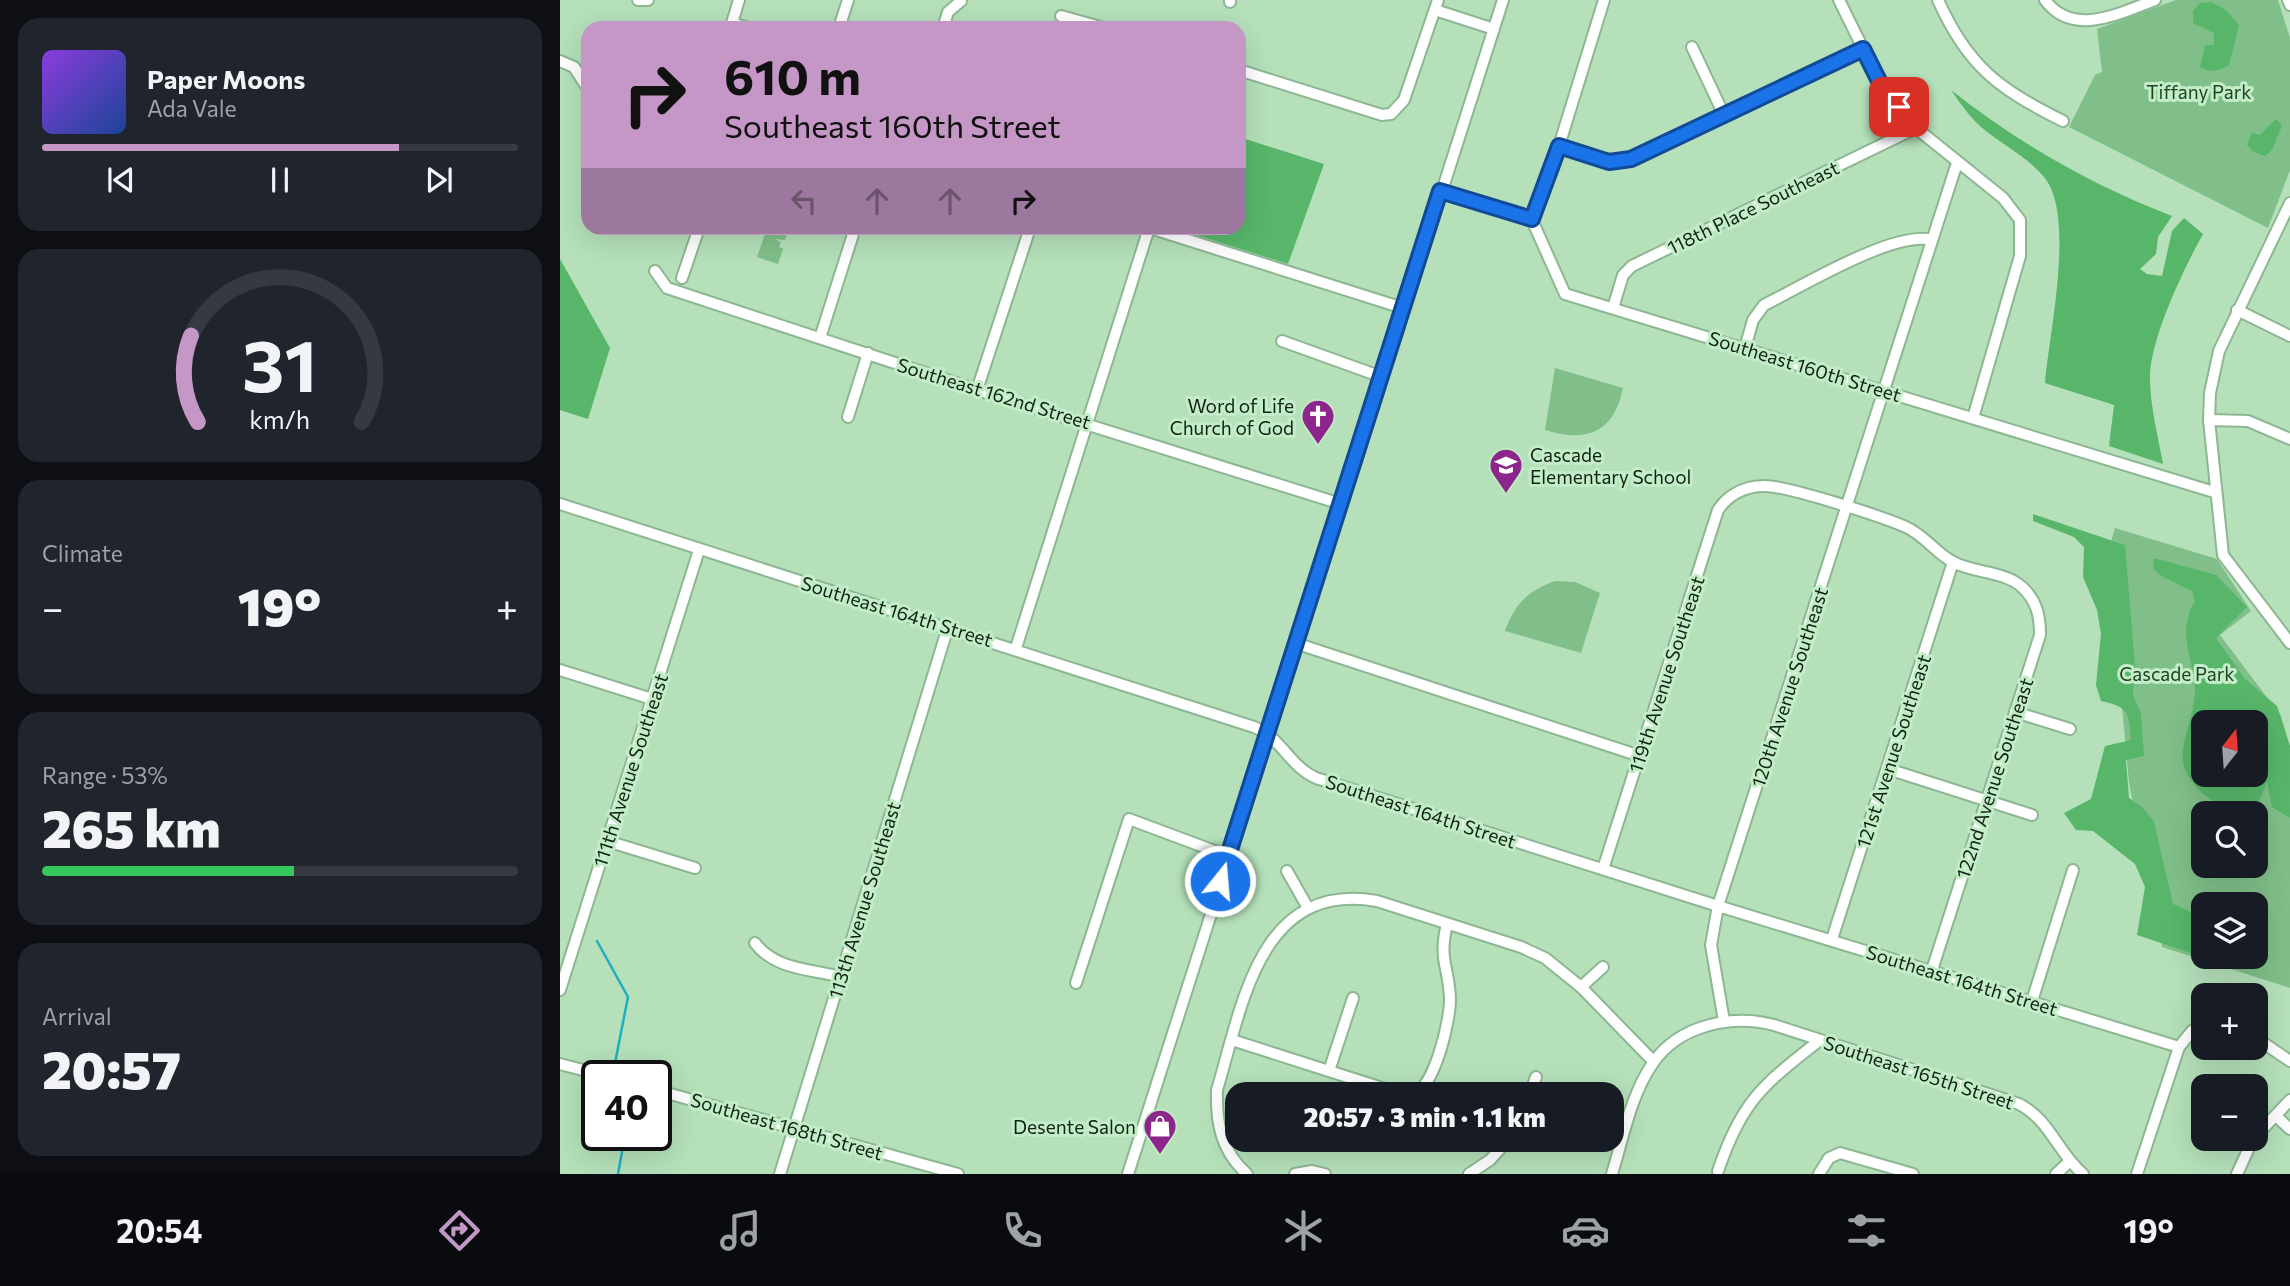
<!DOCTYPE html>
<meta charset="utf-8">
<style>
:root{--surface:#171b24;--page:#20242c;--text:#f1f3f6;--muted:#9ea1a6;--line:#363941;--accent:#c497c6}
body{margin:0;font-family:Commissioner,sans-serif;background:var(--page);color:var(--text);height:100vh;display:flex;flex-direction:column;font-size:26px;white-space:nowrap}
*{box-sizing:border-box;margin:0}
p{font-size:23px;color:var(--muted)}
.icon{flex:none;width:38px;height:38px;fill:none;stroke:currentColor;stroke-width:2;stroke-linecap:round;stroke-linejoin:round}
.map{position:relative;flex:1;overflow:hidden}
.drawer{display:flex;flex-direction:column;gap:18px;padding:18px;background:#0d0f14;width:560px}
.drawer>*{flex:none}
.hud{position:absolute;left:21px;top:21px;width:665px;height:214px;border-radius:21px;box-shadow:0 7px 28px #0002;background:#c497c6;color:#111;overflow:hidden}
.needle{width:46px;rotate:17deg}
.buttons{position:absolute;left:1631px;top:710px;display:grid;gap:14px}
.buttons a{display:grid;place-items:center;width:77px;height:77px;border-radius:14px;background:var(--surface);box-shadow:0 7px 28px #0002;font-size:35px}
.speed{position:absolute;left:21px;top:1060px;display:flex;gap:14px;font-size:35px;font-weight:700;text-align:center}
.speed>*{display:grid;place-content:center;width:91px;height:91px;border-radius:50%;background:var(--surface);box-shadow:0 7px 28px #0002;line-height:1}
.speed .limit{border:4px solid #111;border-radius:10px;background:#fff;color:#111}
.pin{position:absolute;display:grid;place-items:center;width:60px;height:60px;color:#fff;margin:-30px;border-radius:14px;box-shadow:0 4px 10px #0006}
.me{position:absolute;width:77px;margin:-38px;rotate:17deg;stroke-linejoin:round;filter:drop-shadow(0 0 5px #0008)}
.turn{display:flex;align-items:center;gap:24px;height:147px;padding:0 28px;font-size:32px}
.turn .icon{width:91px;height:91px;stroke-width:2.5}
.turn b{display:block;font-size:49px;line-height:60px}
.lanes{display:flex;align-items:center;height:66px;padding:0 28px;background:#0003;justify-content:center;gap:35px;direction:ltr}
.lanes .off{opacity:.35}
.big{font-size:52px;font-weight:800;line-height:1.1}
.drawer .card{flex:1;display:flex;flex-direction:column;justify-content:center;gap:10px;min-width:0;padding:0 24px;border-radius:21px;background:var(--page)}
.drawer .dial{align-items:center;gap:0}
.dial svg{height:182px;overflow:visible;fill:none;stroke:var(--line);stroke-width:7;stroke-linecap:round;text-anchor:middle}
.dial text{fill:var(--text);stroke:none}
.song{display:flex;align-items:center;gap:21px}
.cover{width:84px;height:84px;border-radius:10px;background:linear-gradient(135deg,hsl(270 70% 55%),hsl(220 70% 35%))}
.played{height:7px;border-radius:4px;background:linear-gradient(90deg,var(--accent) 75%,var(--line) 75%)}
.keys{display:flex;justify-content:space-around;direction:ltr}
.heat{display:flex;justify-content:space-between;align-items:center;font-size:38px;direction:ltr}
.charge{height:10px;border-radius:5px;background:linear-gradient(90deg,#34c759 53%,var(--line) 0)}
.trip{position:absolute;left:665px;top:1082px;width:399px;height:70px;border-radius:21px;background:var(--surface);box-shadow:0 7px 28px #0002;font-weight:800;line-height:70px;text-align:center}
.tab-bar{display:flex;height:112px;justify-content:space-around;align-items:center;background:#090b0e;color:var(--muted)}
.tab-bar .icon{width:49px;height:49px}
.tab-bar .selected{color:var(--accent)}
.tab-bar b{font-size:32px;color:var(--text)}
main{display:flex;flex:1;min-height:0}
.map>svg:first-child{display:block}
.green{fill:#80bf89;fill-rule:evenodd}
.forest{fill:#57b66a;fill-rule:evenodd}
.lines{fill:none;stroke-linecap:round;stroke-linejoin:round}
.stream{stroke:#1eaec0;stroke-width:2.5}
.minor-casing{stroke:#8db793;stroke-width:14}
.minor{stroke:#fff;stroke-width:10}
.route-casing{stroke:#114b97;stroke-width:18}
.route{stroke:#1a73e8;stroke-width:12}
.labels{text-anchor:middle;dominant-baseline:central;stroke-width:6;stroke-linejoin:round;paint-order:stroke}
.park-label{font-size:19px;fill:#1d4324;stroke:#c2edc7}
.street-label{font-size:19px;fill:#112214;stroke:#c2edc7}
.poi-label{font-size:19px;fill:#112214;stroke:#c2edc7;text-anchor:end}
</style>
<main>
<section class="drawer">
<div class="card">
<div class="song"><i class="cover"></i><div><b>Paper Moons</b><p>Ada Vale</p></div></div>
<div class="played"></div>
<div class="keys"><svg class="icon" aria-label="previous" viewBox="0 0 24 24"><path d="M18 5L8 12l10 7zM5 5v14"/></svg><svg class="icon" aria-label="pause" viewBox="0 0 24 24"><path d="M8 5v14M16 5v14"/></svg><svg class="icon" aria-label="next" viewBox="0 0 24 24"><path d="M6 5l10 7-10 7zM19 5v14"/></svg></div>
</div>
<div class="card dial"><svg viewBox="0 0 100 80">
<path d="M14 69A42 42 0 1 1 86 69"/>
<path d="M14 69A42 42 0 0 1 11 31" stroke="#c497c6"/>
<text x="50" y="56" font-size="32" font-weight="700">31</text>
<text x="50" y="72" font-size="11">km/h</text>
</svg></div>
<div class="card"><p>Climate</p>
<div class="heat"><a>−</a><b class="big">19°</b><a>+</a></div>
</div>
<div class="card"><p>Range · 53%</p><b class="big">265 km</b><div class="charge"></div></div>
<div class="card"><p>Arrival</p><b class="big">20:57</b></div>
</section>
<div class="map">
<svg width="1730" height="1174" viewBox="0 0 1730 1174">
<rect width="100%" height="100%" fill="#b5e0ba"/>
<g class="green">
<polygon points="1616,0 1718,0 1730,38 1730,170 1708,228 1509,127 1535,75 1542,72 1537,29"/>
<polygon points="207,228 229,228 225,240 214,239 221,242 219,247 223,249 218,264 197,257"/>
<path d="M 995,368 L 1063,388 C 1054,433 1026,443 985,430 Z"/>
<path d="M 1555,528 L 1657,559 L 1691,611 L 1660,635 L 1721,716 L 1730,748 L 1730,988 L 1602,947 L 1569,783 L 1548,552 ZM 1643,723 L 1696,723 L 1696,775 L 1643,775 ZM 1643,814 L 1696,814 L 1696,866 L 1643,866 ZM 1643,905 L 1696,905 L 1696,957 L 1643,957 Z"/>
<path d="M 995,581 L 1015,582 L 1040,593 L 1021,653 L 945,631 C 955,603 968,591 995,581 Z"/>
</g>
<g class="forest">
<path d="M 1651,2 L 1666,10 L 1679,25 L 1669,65 C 1658,72 1651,73 1640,67 L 1645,45 L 1654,45 L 1654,33 L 1633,23 L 1633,11 L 1640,3 Z"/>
<path d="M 1391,90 C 1458,143 1531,185 1612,216 L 1598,237 L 1596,254 L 1580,269 L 1587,274 L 1602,276 L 1612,231 L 1624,218 L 1643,234 C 1624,268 1590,339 1590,377 C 1590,406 1598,436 1603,464 L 1549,446 L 1554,405 L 1485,383 C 1489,334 1516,215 1484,177 C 1467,156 1442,145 1421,127 C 1409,116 1400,103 1391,90 Z"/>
<polygon points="1716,119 1722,126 1712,150 1705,156 1694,152 1687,145 1692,133 1700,135"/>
<polygon points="679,137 764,164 728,264 614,228 679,228"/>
<polygon points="0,259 50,348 28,419 0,410"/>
<path d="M 1473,514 L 1565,545 L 1575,666 L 1573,695 L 1581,714 L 1584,756 L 1566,760 L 1569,798 L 1582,807 L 1594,822 L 1613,904 C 1646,917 1643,923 1643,957 L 1577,935 L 1585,887 L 1575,864 L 1533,831 L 1516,830 L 1504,813 L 1531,799 L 1545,746 L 1571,740 C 1569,713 1569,707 1541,701 L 1536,685 L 1541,634 L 1537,610 L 1523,577 L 1524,547 L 1514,537 L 1473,521 Z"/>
<path d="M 1594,558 L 1656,575 L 1687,607 L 1656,638 L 1685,679 L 1717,706 L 1730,746 L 1730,818 L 1712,807 L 1707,782 L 1698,804 C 1688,804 1675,807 1665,805 C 1647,802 1624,779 1623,760 C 1621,741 1635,713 1635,690 C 1633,655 1616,634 1635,601 L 1632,591 L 1601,576 L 1593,568 ZM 1643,723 L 1696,723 L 1696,775 L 1643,775 Z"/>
</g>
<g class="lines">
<g class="stream">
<polyline points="37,941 68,997 55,1063"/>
<polyline points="58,1174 65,1136"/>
</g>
<defs>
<g id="minor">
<polyline points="78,0 88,0"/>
<polyline points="179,0 172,23 188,28"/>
<polyline points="1279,0 1322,87 1356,128 1443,198 1460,220 1460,256 1413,418"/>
<path d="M 1378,0 C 1408,67 1439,89 1503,121"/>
<path d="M 1485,0 C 1513,38 1560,13 1595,0"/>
<polyline points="1728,0 1730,5"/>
<polyline points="670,2 670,0"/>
<polyline points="875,10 934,29"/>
<polyline points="501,16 544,28"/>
<polyline points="279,28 288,0"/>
<polyline points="383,28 388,12 401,1"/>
<polyline points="1132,47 1164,115"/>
<polyline points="0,61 14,67 28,89"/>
<polyline points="679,70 822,115 831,114 844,100 878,0"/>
<polyline points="999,146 1049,162 1071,159 1303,49"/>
<polyline points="880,191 972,220 1005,294 1654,492"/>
<polyline points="1730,203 1659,351 1650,393 1649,420 1663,555 1730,643"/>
<polyline points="972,220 999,146 1044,0"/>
<polyline points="590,228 843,308"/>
<polyline points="95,271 107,288 417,390 781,504"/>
<polyline points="122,278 139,228"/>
<polyline points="1053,308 1063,275 1072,266 1356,128"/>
<polyline points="1677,310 1730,336"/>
<polyline points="260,338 295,228"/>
<polyline points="722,341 822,377"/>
<path d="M 1185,348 L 1193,320 L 1204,305 C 1241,287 1334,230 1372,240"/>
<polyline points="417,390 470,228"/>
<polyline points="288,417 308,353"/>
<polyline points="1649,420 1688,421 1730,439"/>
<path d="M 0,504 L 694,727 C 721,737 730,767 756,778 L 1158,906 L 1619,1047"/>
<polyline points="735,643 1080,756"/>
<polyline points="456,648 589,228"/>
<polyline points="0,670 92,699"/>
<polyline points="1455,712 1510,729"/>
<polyline points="1328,769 1472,815"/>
<polyline points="47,841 135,868"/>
<path d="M 1043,869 L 1158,510 C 1168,495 1184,487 1202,486 C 1223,484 1323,517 1346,527 C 1364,535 1376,553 1393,562 C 1413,573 1445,571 1462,587 C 1477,601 1480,616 1480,635 L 1372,970"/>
<polyline points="727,871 748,908"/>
<polyline points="1272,939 1393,562"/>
<path d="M 195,943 C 215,970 251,969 281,977"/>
<polyline points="516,983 569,819 668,856"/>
<polyline points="1021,987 1043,967"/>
<polyline points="0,990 139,550"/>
<polyline points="1472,1001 1513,870"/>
<polyline points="1164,1021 1151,945 1158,906 1397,163"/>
<polyline points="1696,1038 1730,1061"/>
<polyline points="672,1040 841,1094"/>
<polyline points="0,1064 46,1076"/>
<polyline points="769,1071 793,998"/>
<polyline points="96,1090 398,1174"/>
<path d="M 854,1094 C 875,1086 890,1021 890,999 C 889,966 878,961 887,924"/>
<polyline points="970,1094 976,1077"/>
<polyline points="1717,1117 1730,1129"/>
<polyline points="1696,1136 1730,1100"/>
<path d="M 1158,1171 C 1182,1100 1203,1085 1260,1040"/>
<polyline points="220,1174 388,627"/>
<polyline points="568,1174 943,0"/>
<path d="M 687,1174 C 661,1151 656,1123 657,1090 C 682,1007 699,880 817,901 L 961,947 L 985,958 L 1021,987 L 1093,1061"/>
<polyline points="735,1174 752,1171 765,1174"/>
<polyline points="909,1174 930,1160 949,1139"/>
<path d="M 1052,1174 C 1063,1138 1071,1094 1093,1063 C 1119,1025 1172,1014 1214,1025 L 1459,1104 C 1490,1120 1498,1153 1523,1174"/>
<polyline points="1259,1174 1269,1158 1280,1153 1353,1174"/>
<polyline points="1496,1174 1509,1162"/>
<polyline points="1577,1174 1619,1047 1632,1031 1643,1024"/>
<polyline points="1677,1174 1693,1139"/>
</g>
</defs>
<use href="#minor" class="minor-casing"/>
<use href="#minor" class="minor"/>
</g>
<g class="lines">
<defs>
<polyline id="route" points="660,881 880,191 972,219 999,146 1049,162 1071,159 1303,49 1322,87 1339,107"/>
</defs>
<use href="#route" class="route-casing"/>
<use href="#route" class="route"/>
</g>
<defs>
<symbol id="church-pin" viewBox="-11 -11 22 30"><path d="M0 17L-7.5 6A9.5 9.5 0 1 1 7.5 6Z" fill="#8c268c" stroke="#c2edc7"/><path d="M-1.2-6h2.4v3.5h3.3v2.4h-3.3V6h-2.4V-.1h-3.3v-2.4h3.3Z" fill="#fff"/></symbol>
<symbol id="school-pin" viewBox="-11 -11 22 30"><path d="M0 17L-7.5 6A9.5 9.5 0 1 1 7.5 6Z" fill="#8c268c" stroke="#c2edc7"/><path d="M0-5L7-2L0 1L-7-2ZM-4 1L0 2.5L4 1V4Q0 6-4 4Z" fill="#fff"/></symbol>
<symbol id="shop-pin" viewBox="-11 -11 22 30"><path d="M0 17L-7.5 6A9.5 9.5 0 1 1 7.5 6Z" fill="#8c268c" stroke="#c2edc7"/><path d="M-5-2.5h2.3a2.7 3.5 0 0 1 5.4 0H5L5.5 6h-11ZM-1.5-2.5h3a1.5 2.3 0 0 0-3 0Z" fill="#fff"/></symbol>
</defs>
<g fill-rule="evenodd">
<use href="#church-pin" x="739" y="397" width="38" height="52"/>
<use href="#school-pin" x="927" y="446" width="38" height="52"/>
<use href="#shop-pin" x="581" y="1107" width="38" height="52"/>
</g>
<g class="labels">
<g class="park-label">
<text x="1639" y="91">Tiffany Park</text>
<text x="1617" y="673">Cascade Park</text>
</g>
<g class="street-label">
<text transform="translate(1193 207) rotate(-26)">118th Place Southeast</text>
<text transform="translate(1245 366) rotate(17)">Southeast 160th Street</text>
<text transform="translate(434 393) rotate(17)">Southeast 162nd Street</text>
<text transform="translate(337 611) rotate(17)">Southeast 164th Street</text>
<text transform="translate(1106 674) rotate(-72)">119th Avenue Southeast</text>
<text transform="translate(1229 687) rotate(-72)">120th Avenue Southeast</text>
<text transform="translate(1333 751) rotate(-72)">121st Avenue Southeast</text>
<text transform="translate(70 770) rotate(-72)">111th Avenue Southeast</text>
<text transform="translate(1434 778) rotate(-72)">122nd Avenue Southeast</text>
<text transform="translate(861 811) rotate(18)">Southeast 164th Street</text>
<text transform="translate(304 900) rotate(-73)">113th Avenue Southeast</text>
<text transform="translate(1402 980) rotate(17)">Southeast 164th Street</text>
<text transform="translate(1359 1072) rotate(18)">Southeast 165th Street</text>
<text transform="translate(227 1126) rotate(16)">Southeast 168th Street</text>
</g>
<g class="poi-label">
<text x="734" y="405">Word of Life<tspan x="734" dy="22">Church of God</tspan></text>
<text x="970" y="454" text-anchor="start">Cascade<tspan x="970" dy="22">Elementary School</tspan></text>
<text x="576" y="1126">Desente Salon</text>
</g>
</g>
</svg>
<div class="buttons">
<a><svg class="needle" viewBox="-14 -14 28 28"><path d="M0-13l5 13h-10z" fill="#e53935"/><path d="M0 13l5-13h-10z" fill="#9ea1a6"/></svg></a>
<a><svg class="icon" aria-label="search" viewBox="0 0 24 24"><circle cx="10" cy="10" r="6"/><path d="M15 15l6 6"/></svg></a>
<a><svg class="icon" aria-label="layers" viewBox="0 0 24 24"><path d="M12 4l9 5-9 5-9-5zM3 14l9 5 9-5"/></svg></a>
<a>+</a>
<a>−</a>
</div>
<div class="speed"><div class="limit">40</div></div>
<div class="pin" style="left:1339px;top:107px;background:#d93025"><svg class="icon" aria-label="arrive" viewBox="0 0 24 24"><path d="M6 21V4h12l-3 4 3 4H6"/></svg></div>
<svg class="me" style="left:660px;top:881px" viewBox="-20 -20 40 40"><circle r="17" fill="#1a73e8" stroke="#fff" stroke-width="3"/><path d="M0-11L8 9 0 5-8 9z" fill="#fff"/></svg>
<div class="trip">20:57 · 3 min · 1.1 km</div>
<div class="hud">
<div class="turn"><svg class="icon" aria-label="right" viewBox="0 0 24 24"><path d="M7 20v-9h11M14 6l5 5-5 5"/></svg><div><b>610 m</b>Southeast 160th Street</div></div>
<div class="lanes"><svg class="icon off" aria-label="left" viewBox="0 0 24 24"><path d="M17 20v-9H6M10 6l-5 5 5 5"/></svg><svg class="icon off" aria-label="ahead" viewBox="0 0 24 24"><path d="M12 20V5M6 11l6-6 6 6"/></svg><svg class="icon off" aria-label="ahead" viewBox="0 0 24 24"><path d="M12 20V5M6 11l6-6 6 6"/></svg><svg class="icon" aria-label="right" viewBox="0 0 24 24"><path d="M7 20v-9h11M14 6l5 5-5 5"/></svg></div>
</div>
</div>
</main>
<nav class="tab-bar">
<b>20:54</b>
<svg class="icon selected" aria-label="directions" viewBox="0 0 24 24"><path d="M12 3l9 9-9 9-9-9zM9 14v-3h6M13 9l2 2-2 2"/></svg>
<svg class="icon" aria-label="music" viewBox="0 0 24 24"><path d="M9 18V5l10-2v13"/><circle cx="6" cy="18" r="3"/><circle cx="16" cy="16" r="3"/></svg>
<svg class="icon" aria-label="phone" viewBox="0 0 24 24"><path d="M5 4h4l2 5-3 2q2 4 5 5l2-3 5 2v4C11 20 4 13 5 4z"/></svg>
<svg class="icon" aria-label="climate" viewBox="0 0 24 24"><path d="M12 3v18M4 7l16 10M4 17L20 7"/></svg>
<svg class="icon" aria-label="car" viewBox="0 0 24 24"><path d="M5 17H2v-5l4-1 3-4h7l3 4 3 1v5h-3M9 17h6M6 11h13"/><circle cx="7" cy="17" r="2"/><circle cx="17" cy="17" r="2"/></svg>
<svg class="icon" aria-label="filters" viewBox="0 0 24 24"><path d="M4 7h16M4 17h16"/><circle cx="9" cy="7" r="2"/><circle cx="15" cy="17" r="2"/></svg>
<b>19°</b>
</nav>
